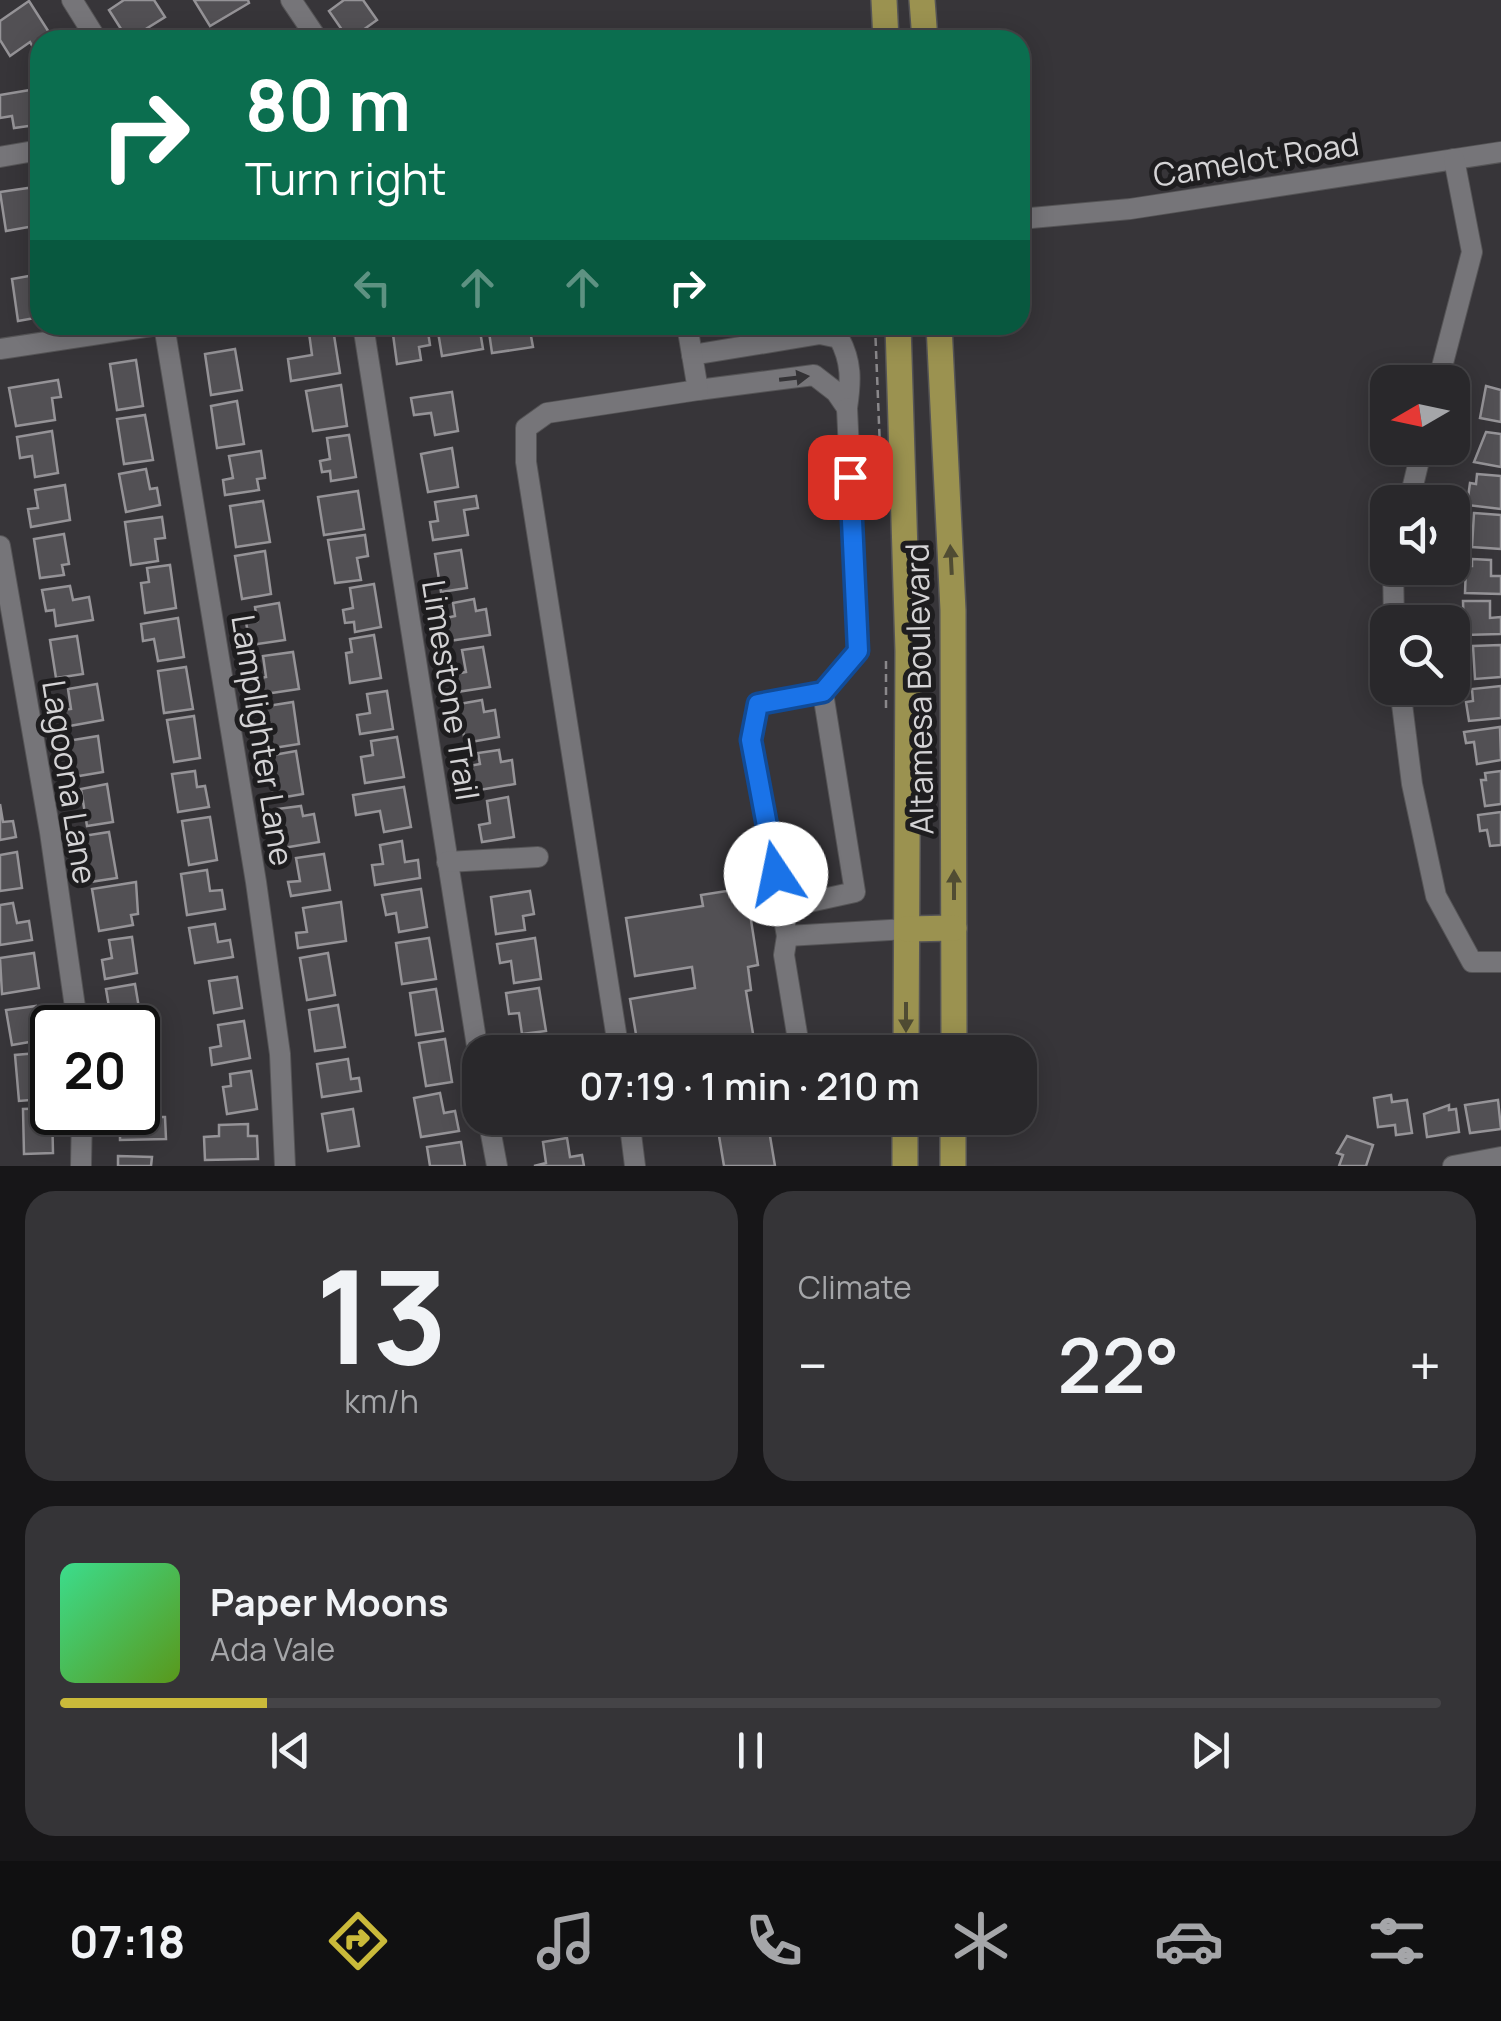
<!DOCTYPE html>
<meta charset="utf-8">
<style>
:root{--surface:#29282b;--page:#353437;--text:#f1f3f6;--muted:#a5a6a9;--line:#454447;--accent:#caba3a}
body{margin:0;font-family:Manrope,sans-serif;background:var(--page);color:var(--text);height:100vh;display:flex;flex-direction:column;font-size:38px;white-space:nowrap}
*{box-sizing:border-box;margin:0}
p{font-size:32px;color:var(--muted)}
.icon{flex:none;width:55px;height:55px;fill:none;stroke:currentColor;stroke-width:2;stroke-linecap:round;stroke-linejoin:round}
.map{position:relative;height:1166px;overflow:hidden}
.panel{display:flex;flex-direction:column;gap:25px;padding:25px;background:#171618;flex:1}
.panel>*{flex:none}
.guide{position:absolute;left:30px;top:30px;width:1000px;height:305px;border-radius:30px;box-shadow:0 5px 25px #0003,0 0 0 2px var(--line);background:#0b6e4f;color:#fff;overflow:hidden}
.needle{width:65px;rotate:261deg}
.tools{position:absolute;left:1370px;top:365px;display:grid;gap:20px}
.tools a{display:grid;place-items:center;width:100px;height:100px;border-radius:20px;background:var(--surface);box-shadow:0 5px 25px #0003,0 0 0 2px var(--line);font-size:50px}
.speed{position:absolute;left:30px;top:1005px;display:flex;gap:20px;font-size:50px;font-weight:700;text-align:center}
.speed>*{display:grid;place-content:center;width:130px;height:130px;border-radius:50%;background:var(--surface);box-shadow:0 5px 25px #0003,0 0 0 2px var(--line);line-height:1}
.speed .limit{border:5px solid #111;border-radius:15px;background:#fff;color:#111}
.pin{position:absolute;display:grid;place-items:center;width:85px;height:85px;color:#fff;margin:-42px;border-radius:20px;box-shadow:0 5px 15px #0006}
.me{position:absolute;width:110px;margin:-55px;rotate:349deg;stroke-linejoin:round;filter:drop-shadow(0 0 8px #0008)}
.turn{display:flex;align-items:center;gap:35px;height:210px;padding:0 50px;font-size:45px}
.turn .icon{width:130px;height:130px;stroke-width:2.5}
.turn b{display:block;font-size:70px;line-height:85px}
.lanes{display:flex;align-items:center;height:95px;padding:0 50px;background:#0003;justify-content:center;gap:50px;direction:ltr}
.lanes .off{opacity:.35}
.big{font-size:75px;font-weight:600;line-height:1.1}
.panel .tile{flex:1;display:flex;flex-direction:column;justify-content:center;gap:15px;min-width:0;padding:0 35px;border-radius:30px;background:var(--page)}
.panel .dial{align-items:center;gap:0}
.dial b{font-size:130px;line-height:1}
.song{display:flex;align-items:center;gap:30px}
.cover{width:120px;height:120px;border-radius:15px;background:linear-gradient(135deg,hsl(150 70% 55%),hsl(90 70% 35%))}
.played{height:10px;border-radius:5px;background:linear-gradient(90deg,var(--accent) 15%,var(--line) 15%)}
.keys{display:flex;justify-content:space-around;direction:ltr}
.heat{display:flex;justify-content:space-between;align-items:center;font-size:55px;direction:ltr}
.panel .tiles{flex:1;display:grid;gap:25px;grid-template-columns:1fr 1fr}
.tile:last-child{grid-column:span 2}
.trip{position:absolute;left:462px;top:1035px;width:575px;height:100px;border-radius:30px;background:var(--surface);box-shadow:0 5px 25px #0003,0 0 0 2px var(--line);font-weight:600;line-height:100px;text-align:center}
.tab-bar{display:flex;height:160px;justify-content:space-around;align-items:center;background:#101011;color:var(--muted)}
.tab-bar .icon{width:70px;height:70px}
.tab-bar .on{color:var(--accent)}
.tab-bar b{font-size:45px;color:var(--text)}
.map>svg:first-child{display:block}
.building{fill:#525054;stroke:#959397;stroke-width:2.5}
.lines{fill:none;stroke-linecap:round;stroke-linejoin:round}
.minor-casing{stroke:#555456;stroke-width:22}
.major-casing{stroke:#555456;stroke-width:28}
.path{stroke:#8a888b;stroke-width:2.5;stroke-dasharray:8 5;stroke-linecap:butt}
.minor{stroke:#767579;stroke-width:20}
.major{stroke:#9b9250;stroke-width:25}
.oneway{fill:#343336}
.oneway2{fill:#504c33}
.route-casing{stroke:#114b97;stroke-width:25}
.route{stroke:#1a73e8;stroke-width:18}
.labels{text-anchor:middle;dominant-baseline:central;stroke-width:10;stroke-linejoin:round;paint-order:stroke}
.street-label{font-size:32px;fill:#d4d3d5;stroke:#1e1d1f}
</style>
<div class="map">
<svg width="1501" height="1166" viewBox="0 0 1501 1166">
<rect width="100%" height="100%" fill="#373539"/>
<g class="building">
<polygon points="124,0 154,0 165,17 128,40 109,10"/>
<polygon points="194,0 248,0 249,3 210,26"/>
<polygon points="344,0 363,0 377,20 349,40 329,11"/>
<polygon points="29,1 52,37 40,40 34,49 30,42 10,56 0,40 0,21"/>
<polygon points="30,90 36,125 14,128 12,116 0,118 0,95"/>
<polygon points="35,187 40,225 6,231 0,192"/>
<polygon points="40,274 40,302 33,303 35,318 18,321 12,279"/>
<polygon points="427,325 430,345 419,347 421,360 397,364 392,327"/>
<polygon points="479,325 483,349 442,356 437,326"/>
<polygon points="488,325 529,325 533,347 492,353"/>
<polygon points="333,329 340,373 291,381 288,359 312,355 309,333"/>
<polygon points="235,349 242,390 211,395 205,354"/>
<polygon points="136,360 143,406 117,410 110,364"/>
<polygon points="58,380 61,397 52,398 55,420 16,426 9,388"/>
<polygon points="341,385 347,426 313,431 306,391"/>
<polygon points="1486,386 1501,390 1501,422 1480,418"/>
<polygon points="452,392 458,431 435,435 431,413 414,415 411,398"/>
<polygon points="237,401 244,444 217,448 211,406"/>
<polygon points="145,415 153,460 124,464 117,419"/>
<polygon points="52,431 58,473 35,477 32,456 20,458 17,437"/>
<polygon points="1486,432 1501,434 1501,467 1474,462"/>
<polygon points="349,435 356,477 331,481 330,471 322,472 320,461 330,459 327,438"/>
<polygon points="452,448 458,487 428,492 421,454"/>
<polygon points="261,451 265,478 257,479 259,490 225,495 223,480 233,478 229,456"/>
<polygon points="146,469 150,489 157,488 160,505 126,512 119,474"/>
<polygon points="1477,474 1501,476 1501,509 1467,505 1470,483 1476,484"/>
<polygon points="65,485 70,520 31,527 28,509 38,508 35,490"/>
<polygon points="358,491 364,529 324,535 318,497"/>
<polygon points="476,496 478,508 464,510 468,535 433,540 430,522 438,521 435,502"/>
<polygon points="263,501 270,542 236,547 230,506"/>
<polygon points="1474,513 1501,515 1501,549 1472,547"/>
<polygon points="162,517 165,538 155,539 158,561 131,565 125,522"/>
<polygon points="64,534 69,564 62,565 64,575 40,578 34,539"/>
<polygon points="365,535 368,556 357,558 361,580 335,583 328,540"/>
<polygon points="461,550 467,588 441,592 435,554"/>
<polygon points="265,551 271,594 242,599 235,556"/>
<polygon points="1472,559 1491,560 1491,576 1501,576 1501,594 1465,593 1466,566 1472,566"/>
<polygon points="170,565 176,608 145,613 141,583 149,582 147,568"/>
<polygon points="374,584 381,627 355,632 354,622 345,623 343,610 353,608 350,588"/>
<polygon points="70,586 73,600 89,597 93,620 56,626 54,610 46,611 42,590"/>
<polygon points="474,599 476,611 486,609 490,635 449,641 446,618 455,616 453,603"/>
<polygon points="1463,601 1490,601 1490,618 1501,617 1501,634 1464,635"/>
<polygon points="279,603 285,640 250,645 246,622 257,621 255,607"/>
<polygon points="178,618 184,657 158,661 154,639 143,641 141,624"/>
<polygon points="374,635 381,678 350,683 346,653 352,652 350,639"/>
<polygon points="77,636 83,674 56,678 50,640"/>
<polygon points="1501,645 1501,677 1475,679 1473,646"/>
<polygon points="483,647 490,687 457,692 455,674 466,672 462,650"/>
<polygon points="293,652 299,689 258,695 255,679 266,677 263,656"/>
<polygon points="186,667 193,709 164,713 158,671"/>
<polygon points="97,684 103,720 64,727 61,710 71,709 68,689"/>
<polygon points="1501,686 1501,718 1469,721 1466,702 1473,701 1472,689"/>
<polygon points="387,691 393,729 360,734 357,715 370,713 367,694"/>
<polygon points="482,700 484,712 495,710 499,737 465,743 459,704"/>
<polygon points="293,702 299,744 267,749 261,707"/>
<polygon points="194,716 200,758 174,762 167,720"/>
<polygon points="1500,727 1501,760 1477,764 1474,742 1466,743 1464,732"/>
<polygon points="98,736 103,772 73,777 67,741"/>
<polygon points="397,737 404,777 365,783 361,757 373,755 371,741"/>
<polygon points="499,750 501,762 512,760 515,784 473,791 469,766 480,764 478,753"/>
<polygon points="296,751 303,794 274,799 268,756"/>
<polygon points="195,771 197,787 205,786 209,807 178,812 172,774"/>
<polygon points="1501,771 1501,804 1485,806 1481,780 1486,780 1485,773"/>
<polygon points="107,784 113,822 87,826 81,789"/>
<polygon points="404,787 411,827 384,832 380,811 356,815 353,795"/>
<polygon points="508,797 514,837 482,842 479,825 490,823 487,801"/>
<polygon points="0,804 3,822 13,821 16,837 0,840"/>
<polygon points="301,806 303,816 314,814 319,842 283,848 277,809"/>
<polygon points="1501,812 1501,845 1490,846 1487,830 1480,831 1478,815"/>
<polygon points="210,817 217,860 189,865 182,821"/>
<polygon points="109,832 117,878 90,882 83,836"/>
<polygon points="402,841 405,862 418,860 420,878 375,885 372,865 383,864 380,845"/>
<polygon points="17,852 22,888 0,891 0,855"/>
<polygon points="324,854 330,890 291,896 288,882 300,881 296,858"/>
<polygon points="207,870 210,891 222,890 225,909 187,915 181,874"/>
<polygon points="136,882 138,914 131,915 133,925 99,931 92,889"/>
<polygon points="746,888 758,965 748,967 751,990 746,991 756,1052 639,1052 630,999 695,988 692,967 635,976 626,918 703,906 701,895"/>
<polygon points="421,889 427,927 399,932 396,913 386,915 382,895"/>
<polygon points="530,891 534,914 523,916 525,930 496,934 491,897"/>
<polygon points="341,902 346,941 298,948 296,933 307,932 303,908"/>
<polygon points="13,903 17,923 29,921 32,940 0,945 0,905"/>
<polygon points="215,924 218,942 230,940 233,957 195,963 189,928"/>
<polygon points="132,937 137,973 105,979 102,960 112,958 109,940"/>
<polygon points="429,938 436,979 402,984 396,943"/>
<polygon points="535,938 541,979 514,983 511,961 500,963 497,944"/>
<polygon points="34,953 39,988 2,994 0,958"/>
<polygon points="328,953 335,995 307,1000 300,958"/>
<polygon points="237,977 242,1008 214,1013 209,981"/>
<polygon points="135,984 141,1020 112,1025 106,989"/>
<polygon points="539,988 546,1031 522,1034 519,1013 509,1014 506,993"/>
<polygon points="436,989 443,1031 416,1035 410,993"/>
<polygon points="338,1005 345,1047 315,1051 309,1010"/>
<polygon points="36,1006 38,1018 43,1017 47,1039 12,1045 6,1010"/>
<polygon points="244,1021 250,1058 212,1065 210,1048 221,1046 218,1025"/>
<polygon points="445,1039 452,1082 426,1086 419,1043"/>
<polygon points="544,1039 546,1052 515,1052 514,1044"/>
<polygon points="150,1045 155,1080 138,1082 138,1047"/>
<polygon points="49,1052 50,1074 40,1075 42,1099 19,1101 15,1055"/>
<polygon points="348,1059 351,1079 359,1078 361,1091 322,1097 317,1064"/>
<polygon points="251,1071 257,1109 227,1114 223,1087 231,1086 230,1074"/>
<polygon points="440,1093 444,1113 455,1111 459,1131 421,1137 414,1098"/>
<polygon points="1391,1095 1392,1102 1407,1100 1412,1133 1396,1135 1395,1125 1378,1127 1374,1098"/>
<polygon points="155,1100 155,1117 165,1117 166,1139 120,1140 120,1121 131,1121 131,1112 138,1112 138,1101"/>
<polygon points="1498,1100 1501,1129 1470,1133 1465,1105"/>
<polygon points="1449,1105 1449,1110 1456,1109 1459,1132 1427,1137 1424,1114"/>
<polygon points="52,1108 53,1153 24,1154 23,1109"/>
<polygon points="353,1109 359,1146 328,1151 322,1114"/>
<polygon points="540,1118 570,1118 571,1127 542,1132"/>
<polygon points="716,1118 767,1118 775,1166 724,1166"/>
<polygon points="248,1124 248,1136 257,1136 258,1159 205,1160 204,1137 219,1136 219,1125"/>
<polygon points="1347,1136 1373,1145 1366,1166 1339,1166 1343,1155 1337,1153"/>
<polygon points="567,1138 570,1157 582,1155 584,1166 534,1166 546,1163 543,1142"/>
<polygon points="461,1142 465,1166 430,1166 427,1147"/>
<polygon points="118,1156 152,1157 151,1166 118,1166"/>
</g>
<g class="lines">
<defs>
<g id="minor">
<polyline points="72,0 97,40"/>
<polyline points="291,0 318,40"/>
<polyline points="0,157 40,150"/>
<polyline points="1020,219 1130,209 1501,152"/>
<polyline points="164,325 256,882 280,1054 285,1166"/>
<polyline points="363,325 480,1065"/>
<polyline points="0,349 158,325"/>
<path d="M 692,355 L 820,334 L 839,338 C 852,362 851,381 847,408 L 836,392 L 814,375 L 698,390"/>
<polyline points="1438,382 1472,252 1454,159"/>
<polyline points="1409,502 1422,448"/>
<polyline points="0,546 50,832 78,1028"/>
<polyline points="1393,568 1394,622"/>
<polyline points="1400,688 1412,784 1436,896 1472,962 1501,962"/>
<polyline points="823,693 858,651 847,408"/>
<polyline points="447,862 538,857"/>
<polyline points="782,908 855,892 823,693 758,704 751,740 787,936 907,929"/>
<polyline points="787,936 784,955 800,1052"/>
<polyline points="619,1052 526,462 526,428 547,413 698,390 687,325"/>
<polyline points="488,1118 497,1166"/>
<polyline points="629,1118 635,1166"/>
<polyline points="81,1166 82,1112"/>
<polyline points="1453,1166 1501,1157"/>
</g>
<g id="major">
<polyline points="884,0 886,40"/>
<polyline points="922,0 925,40"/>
<polyline points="898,325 908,651 906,1052"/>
<polyline points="939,325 953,610 954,1052"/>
<polyline points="907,929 954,928"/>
<polyline points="905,1166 905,1118"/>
<polyline points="953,1166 953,1118"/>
</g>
</defs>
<use href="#minor" class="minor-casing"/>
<use href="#major" class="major-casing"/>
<g class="path">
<polyline points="875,325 880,448"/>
<polyline points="886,708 886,656"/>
</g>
<use href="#minor" class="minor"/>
<use href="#major" class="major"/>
</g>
<defs><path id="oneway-solid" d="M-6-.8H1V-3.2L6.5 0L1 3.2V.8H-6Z" transform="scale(2.5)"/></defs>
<use class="oneway" href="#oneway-solid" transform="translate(794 378) rotate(-7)"/>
<g class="oneway2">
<use href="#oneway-solid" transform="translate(951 560) rotate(-93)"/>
<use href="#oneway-solid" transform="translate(954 885) rotate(-90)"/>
<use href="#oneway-solid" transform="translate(906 1017) rotate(90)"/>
</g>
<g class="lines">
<defs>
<polyline id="route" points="776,874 751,740 758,704 823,692 858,651 850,477"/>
</defs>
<use href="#route" class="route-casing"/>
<use href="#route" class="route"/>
</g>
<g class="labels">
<g class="street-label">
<text transform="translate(1256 159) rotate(-9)">Camelot Road</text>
<text transform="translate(919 689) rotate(-91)">Altamesa Boulevard</text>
<text transform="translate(451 690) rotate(81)">Limestone Trail</text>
<text transform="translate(263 740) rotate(81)">Lamplighter Lane</text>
<text transform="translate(70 782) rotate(81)">Lagoona Lane</text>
</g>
</g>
</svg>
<div class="tools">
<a><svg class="needle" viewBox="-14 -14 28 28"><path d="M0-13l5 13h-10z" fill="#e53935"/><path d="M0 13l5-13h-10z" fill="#a5a6a9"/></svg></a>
<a><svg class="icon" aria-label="sound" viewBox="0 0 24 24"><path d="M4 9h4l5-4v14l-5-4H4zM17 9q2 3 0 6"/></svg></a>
<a><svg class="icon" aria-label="search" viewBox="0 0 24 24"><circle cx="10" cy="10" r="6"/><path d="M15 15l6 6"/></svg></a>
</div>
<div class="speed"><div class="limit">20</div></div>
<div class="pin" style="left:850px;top:477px;background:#d93025"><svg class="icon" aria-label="arrive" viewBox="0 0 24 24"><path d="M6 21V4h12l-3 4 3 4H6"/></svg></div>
<svg class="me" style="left:776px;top:874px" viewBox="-20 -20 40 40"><circle r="19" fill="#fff"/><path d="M0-13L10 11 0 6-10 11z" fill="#1a73e8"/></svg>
<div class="trip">07:19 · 1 min · 210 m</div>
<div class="guide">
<div class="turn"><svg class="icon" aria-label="right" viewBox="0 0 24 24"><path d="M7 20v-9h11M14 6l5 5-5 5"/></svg><div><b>80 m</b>Turn right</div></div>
<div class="lanes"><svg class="icon off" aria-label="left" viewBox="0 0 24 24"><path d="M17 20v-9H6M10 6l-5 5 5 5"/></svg><svg class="icon off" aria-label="ahead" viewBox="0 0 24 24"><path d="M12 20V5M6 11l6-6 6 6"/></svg><svg class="icon off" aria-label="ahead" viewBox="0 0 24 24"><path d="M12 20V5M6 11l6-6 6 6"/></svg><svg class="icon" aria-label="right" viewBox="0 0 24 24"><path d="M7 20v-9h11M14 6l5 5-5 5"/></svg></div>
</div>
</div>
<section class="panel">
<div class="tiles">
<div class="tile dial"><b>13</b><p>km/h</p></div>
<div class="tile"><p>Climate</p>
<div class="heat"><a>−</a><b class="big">22°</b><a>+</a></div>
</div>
<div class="tile">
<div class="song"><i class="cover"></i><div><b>Paper Moons</b><p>Ada Vale</p></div></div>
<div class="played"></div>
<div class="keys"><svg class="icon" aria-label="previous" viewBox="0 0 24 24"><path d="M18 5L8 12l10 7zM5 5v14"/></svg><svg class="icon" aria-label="pause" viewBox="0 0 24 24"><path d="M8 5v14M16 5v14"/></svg><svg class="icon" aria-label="next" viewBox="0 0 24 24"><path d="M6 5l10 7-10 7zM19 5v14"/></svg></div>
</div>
</div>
</section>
<nav class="tab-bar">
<b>07:18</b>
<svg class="icon on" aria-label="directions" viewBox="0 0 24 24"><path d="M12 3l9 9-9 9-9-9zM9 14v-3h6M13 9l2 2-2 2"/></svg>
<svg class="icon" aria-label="music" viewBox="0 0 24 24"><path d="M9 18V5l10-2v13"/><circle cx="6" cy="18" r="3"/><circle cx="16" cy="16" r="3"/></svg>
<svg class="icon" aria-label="phone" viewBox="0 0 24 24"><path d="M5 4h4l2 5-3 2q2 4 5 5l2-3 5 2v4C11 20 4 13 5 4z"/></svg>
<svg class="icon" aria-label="climate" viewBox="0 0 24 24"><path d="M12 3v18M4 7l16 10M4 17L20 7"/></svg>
<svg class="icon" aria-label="car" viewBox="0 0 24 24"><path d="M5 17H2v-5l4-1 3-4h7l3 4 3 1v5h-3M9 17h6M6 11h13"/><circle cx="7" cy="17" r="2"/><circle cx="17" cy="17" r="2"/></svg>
<svg class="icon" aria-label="filters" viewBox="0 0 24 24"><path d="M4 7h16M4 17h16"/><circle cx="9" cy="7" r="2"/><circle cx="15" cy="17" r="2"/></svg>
</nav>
